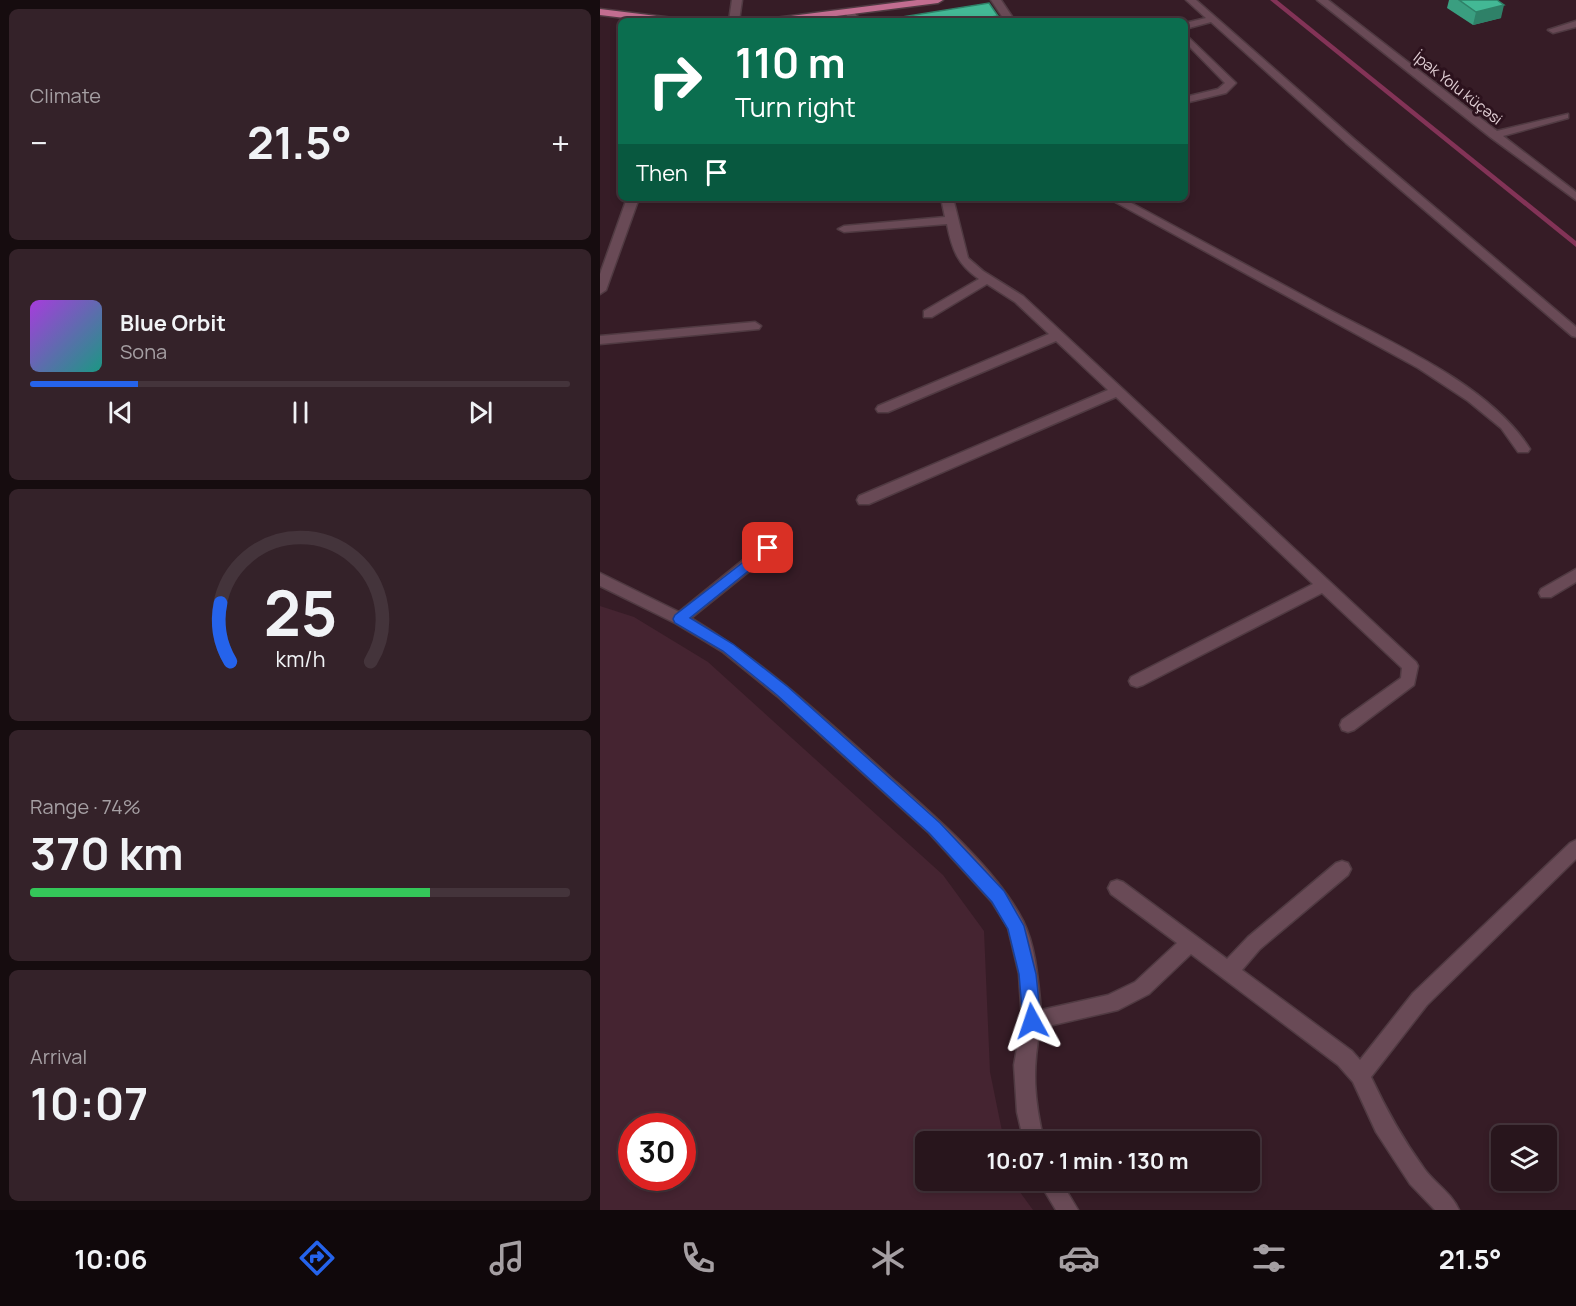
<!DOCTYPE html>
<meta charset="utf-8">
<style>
:root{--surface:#28151c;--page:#342229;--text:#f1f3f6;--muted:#a59fa3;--line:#44343b;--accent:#2563eb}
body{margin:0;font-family:Manrope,sans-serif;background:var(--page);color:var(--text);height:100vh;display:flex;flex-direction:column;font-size:22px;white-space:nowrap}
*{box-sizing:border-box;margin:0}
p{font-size:20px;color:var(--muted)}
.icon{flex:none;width:33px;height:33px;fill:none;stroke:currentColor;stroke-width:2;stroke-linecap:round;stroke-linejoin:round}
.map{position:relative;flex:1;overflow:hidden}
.details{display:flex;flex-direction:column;gap:9px;padding:9px;background:#160c0f;width:600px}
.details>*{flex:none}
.guide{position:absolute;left:18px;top:18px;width:570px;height:183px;border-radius:9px;box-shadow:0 3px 9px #0003,0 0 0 2px var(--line);background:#0b6e4f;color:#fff;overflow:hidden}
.buttons{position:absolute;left:891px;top:1125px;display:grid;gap:12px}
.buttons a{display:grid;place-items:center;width:66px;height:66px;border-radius:9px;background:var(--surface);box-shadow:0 3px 9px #0003,0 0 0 2px var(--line);font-size:30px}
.speed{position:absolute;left:18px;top:1113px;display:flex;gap:12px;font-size:30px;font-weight:700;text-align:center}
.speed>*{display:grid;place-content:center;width:78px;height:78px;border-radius:50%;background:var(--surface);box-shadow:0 3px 9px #0003,0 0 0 2px var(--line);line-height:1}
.speed .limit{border:9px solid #d22;background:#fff;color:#111}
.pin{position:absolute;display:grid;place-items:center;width:51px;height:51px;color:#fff;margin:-26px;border-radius:12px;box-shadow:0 3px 9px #0006}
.me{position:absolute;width:66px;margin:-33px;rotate:355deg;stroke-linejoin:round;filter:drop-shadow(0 0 4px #0008)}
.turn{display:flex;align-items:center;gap:21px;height:126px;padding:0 18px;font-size:27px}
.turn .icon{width:78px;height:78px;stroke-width:2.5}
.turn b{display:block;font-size:42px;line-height:51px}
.then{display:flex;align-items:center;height:57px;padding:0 18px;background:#0003;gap:12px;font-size:22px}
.big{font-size:45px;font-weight:700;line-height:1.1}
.details .tile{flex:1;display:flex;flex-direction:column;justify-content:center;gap:9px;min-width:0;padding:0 21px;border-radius:9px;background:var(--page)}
.details .dial{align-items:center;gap:0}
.dial svg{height:156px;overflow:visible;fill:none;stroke:var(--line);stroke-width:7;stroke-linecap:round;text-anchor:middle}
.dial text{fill:var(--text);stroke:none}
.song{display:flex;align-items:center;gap:18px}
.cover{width:72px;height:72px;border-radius:9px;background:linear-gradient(135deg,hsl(280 70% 55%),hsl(170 70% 35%))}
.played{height:6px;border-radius:3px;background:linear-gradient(90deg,var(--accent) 20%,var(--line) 20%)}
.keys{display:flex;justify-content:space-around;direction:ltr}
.heat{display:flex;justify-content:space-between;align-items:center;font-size:33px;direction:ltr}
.charge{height:9px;border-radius:4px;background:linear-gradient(90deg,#34c759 74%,var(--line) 0)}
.trip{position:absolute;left:315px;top:1131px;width:345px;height:60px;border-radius:9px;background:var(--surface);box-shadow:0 3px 9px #0003,0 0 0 2px var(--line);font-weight:700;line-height:60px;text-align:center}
.tabs{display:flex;height:96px;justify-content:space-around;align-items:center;background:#10080b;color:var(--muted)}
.tabs .icon{width:42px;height:42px}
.tabs .active{color:var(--accent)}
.tabs b{font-size:27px;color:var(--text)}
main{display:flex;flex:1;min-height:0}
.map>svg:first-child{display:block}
.built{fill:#452431;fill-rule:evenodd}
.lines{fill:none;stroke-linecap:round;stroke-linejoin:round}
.stream{fill:#833357;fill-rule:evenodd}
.service-casing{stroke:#503a42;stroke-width:3}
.minor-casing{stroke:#503a42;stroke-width:3}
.tertiary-casing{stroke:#503a42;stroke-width:3}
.primary-casing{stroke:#503a42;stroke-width:3}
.service{fill:#694a56;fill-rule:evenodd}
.minor{fill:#694a56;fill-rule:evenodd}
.tertiary{fill:#694a56;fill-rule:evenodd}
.primary{fill:#c26d90;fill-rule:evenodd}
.wall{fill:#3a9e80}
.shaded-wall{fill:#2f8168}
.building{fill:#43b895;stroke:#2f8168;stroke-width:1.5}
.route{fill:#2563eb;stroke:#184099;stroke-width:1.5}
.labels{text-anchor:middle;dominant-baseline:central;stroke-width:6;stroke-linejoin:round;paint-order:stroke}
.far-street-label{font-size:15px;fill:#e1cfd5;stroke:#2c121d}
</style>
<main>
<section class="details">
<div class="tile"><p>Climate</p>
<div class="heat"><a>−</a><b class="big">21.5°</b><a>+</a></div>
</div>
<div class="tile">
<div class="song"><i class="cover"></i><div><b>Blue Orbit</b><p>Sona</p></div></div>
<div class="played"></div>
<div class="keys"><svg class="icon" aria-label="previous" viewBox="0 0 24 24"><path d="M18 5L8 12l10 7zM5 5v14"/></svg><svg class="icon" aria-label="pause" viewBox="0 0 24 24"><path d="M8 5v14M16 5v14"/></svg><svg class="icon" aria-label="next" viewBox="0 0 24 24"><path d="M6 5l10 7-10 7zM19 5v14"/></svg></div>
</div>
<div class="tile dial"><svg viewBox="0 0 100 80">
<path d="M14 69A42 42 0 1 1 86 69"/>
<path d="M14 69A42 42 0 0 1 9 39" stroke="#2563eb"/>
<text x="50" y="56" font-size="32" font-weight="700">25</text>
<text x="50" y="72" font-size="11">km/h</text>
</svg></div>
<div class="tile"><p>Range · 74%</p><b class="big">370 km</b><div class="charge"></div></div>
<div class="tile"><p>Arrival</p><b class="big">10:07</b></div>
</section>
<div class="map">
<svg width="976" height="1210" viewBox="0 0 976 1210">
<rect width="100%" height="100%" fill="#361c26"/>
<path class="built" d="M 0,606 L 34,617 L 108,662 L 343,875 L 384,931 L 390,1072 L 404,1141 L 326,1142 L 326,1180 L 412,1181 L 433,1210 L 0,1210 ZM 32,1126 L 82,1126 L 82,1178 L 32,1178 Z"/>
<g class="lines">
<polygon class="stream" points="670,0 677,0 976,241 976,247"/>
<defs>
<polygon id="service" points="155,322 161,326 159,329 0,344 0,336"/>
<g id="minor">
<polygon points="391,0 401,0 415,21 405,21"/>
<polygon points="586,0 596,0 754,139 976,327 976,337 972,336 746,143 611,22 585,29 585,23 606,18"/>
<polygon points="717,0 728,0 897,131 968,114 968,118 903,136 976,192 976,200 890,137"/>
<polygon points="247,11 253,11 261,21 251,21 245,13"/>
<polygon points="976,21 976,27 953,33 948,30"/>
<polygon points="585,34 636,83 626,93 585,103 585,97 618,89 625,83 585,42"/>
<polygon points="27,198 39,198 6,290 0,294 0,274"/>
<path d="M 341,198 L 353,198 L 368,258 L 383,271 L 423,296 L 816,662 L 818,666 L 814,685 L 754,730 L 748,732 L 742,730 L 740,725 L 742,720 L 801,678 L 802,668 L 722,593 L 543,685 L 537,687 L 531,685 L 529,681 L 531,677 L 713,584 L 516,397 L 269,504 L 259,504 L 257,500 L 259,496 L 508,390 L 456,341 L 288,412 L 278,412 L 276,409 L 278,406 L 449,334 L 415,302 L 387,284 L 332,317 L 324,317 L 324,311 L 379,279 C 357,264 352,249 347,224 L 244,232 L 238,229 L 244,226 L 345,217 Z"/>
<path d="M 508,198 L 522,198 C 590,235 658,271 726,308 C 792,343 890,385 930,449 L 928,452 L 918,452 L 901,428 L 868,401 L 818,368 Z"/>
<path d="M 168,543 L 173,544 L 175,548 L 173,552 L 91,618 C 164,662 224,718 287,774 C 332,814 396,868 423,921 C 436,947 438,981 441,1010 L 508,995 L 535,982 L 577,943 L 511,894 L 508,888 L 511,882 L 517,880 L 523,882 L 627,959 L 648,937 L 736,863 L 742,861 L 748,863 L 751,869 L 748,875 L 660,949 L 642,970 L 752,1051 L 760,1060 L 813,993 L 970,843 L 976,840 L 976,859 L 827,1005 L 771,1077 C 786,1109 802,1138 823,1167 C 833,1182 852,1193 859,1210 L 835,1210 L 810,1184 L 776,1132 L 753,1082 L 738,1065 L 591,954 L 549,994 L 518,1010 L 440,1028 C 432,1072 434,1098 444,1142 L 424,1142 L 417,1112 L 414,1065 L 422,1021 L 419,974 L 408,928 L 392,902 L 329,833 L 177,696 L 123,652 L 75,623 L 0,586 L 0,573 L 79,612 L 163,544 Z"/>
<polygon points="976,569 976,582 951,597 941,597 939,593 941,589"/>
<polygon points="438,1180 460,1180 478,1210 456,1210"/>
</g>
<polygon id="tertiary" points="132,0 142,0 139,21 129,21"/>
<g id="primary">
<polygon points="317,0 343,0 338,3 197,21 170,21 175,18"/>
<polygon points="0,9 73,18 78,21 50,21 0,15"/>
</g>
</defs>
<use href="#service" class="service-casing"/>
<use href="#minor" class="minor-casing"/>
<use href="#tertiary" class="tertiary-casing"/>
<use href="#primary" class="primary-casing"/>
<use href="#service" class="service"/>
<use href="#minor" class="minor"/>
<use href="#tertiary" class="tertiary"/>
<use href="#primary" class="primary"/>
</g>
<polygon class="wall" points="849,0 897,0 901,18 873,25 847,8"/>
<g class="shaded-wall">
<polygon points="904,5 901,18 873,25 876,12"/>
<polygon points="398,16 398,21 369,21 369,20"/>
</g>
<g class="building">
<polygon points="859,0 897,0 904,5 876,12"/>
<polygon points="389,3 398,16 369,20 370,21 277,21"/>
</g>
<polygon class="route" points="168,543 174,548 172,552 90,618 133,644 188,687 340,823 404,891 424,926 436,974 441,1021 438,1027 432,1029 426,1027 423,1021 419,974 408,929 392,902 329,833 177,695 123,651 75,623 73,619 75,615"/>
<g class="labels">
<g class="far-street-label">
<text transform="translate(858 88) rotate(38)">İpək Yolu küçəsi</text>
</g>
</g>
</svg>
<div class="buttons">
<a><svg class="icon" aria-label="layers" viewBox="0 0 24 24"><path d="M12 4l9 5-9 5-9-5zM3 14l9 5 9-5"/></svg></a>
</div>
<div class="speed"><div class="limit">30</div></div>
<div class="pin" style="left:168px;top:548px;background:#d93025"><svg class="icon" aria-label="arrive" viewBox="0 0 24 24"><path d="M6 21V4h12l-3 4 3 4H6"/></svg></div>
<svg class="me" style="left:432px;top:1021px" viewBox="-20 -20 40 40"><path d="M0-17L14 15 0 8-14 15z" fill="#2563eb" stroke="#fff" stroke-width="4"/></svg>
<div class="trip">10:07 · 1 min · 130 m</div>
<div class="guide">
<div class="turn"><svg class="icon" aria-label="right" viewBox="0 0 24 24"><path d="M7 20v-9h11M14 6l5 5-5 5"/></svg><div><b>110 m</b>Turn right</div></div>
<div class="then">Then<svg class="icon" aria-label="arrive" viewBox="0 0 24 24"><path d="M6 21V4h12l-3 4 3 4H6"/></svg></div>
</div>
</div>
</main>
<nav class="tabs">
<b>10:06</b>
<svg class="icon active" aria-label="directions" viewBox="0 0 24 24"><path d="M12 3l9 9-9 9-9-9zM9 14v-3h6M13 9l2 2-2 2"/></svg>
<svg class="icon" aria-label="music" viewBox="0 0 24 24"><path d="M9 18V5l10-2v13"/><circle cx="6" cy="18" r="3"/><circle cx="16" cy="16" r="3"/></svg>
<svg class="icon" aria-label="phone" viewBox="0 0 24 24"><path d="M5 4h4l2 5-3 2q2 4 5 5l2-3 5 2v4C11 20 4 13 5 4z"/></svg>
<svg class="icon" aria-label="climate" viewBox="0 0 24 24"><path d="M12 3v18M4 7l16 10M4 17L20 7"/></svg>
<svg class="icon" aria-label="car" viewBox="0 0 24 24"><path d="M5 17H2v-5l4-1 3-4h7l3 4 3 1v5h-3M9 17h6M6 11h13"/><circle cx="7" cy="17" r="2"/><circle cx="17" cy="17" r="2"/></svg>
<svg class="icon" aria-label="filters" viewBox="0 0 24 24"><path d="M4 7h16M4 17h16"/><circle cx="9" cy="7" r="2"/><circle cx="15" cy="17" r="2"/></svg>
<b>21.5°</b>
</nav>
